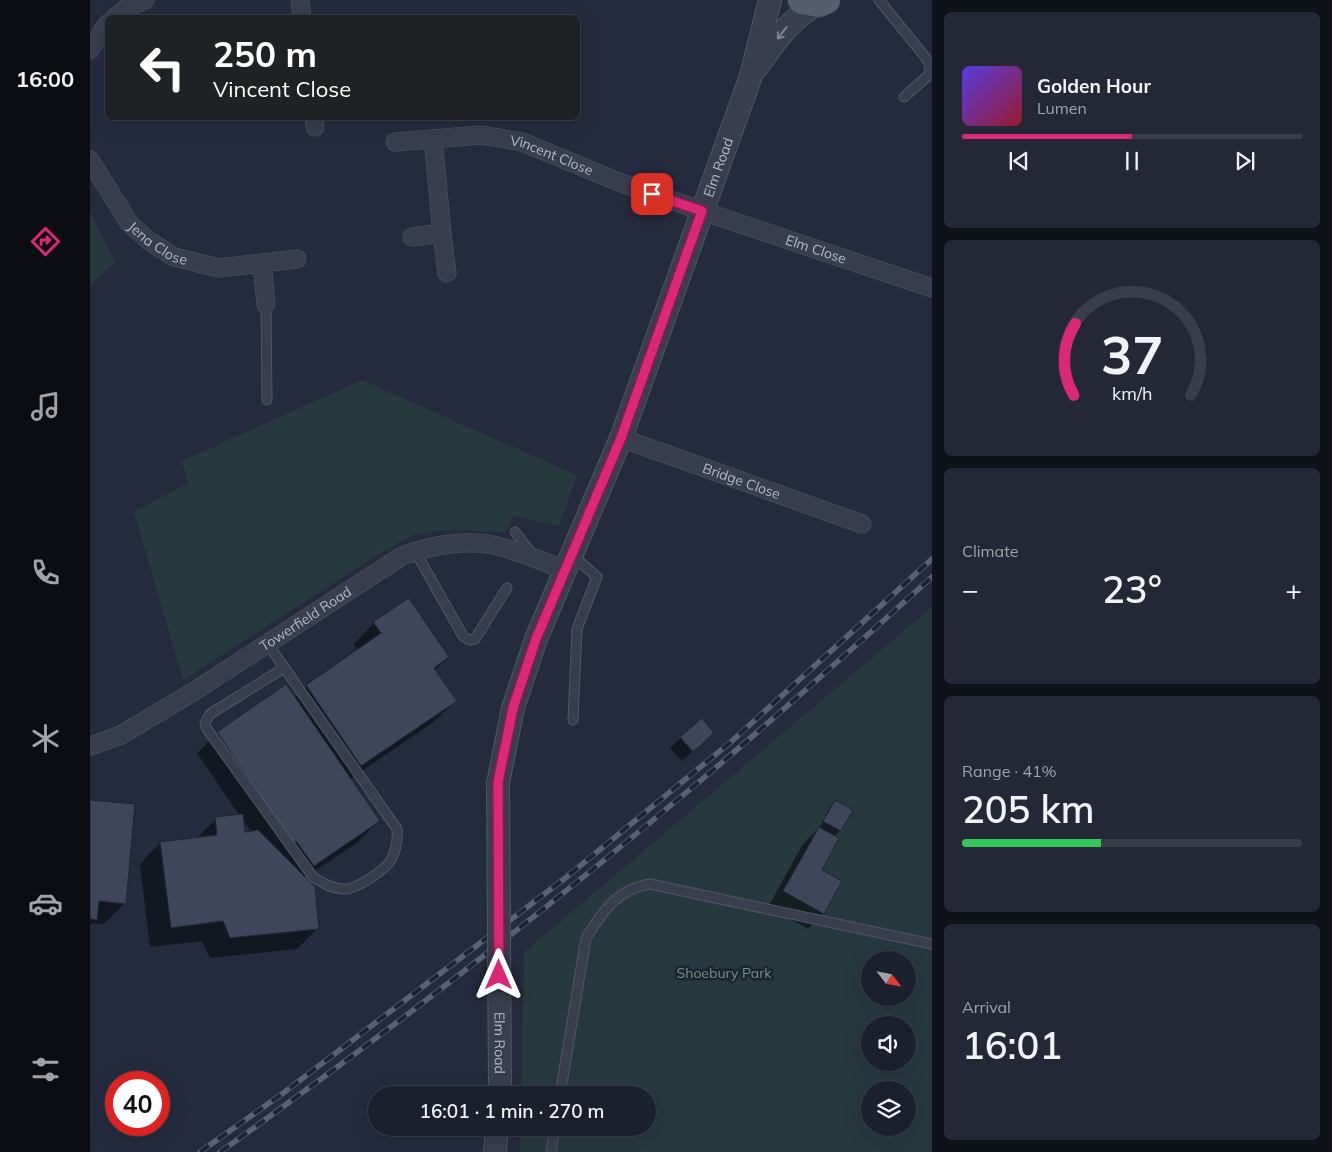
<!DOCTYPE html>
<meta charset="utf-8">
<style>
:root{--surface:#1b202e;--page:#242836;--text:#f1f3f6;--muted:#a0a3aa;--line:#393e4a;--accent:#db2777}
body{margin:0;font-family:Mulish,sans-serif;background:var(--page);color:var(--text);height:100vh;display:flex;flex-direction:column;font-size:19px;white-space:nowrap}
*{box-sizing:border-box;margin:0}
p{font-size:16px;color:var(--muted)}
.icon{flex:none;width:28px;height:28px;fill:none;stroke:currentColor;stroke-width:2;stroke-linecap:round;stroke-linejoin:round}
.map{position:relative;flex:1;overflow:hidden}
.drawer{display:flex;flex-direction:column;gap:12px;padding:12px;background:#0f1219;width:400px}
.drawer>*{flex:none}
.hud{position:absolute;left:15px;top:15px;width:475px;height:105px;border-radius:8px;box-shadow:0 5px 20px #0002,0 0 0 1px var(--line);background:#202124;color:#fff;overflow:hidden}
.needle{width:32px;rotate:122deg}
.buttons{position:absolute;left:771px;top:951px;display:grid;gap:10px}
.buttons a{display:grid;place-items:center;width:55px;height:55px;border-radius:50%;background:var(--surface);box-shadow:0 5px 20px #0002,0 0 0 1px var(--line);font-size:25px}
.speed{position:absolute;left:15px;top:1071px;display:flex;gap:10px;font-size:25px;font-weight:700;text-align:center}
.speed>*{display:grid;place-content:center;width:65px;height:65px;border-radius:50%;background:var(--surface);box-shadow:0 5px 20px #0002,0 0 0 1px var(--line);line-height:1}
.speed .limit{border:8px solid #d22;background:#fff;color:#111}
.pin{position:absolute;display:grid;place-items:center;width:42px;height:42px;color:#fff;margin:-21px;border-radius:10px;box-shadow:0 2px 8px #0006}
.me{position:absolute;width:55px;margin:-28px;rotate:0deg;stroke-linejoin:round;filter:drop-shadow(0 0 4px #0008)}
.turn{display:flex;align-items:center;gap:18px;height:105px;padding:0 25px;font-size:22px}
.turn .icon{width:65px;height:65px;stroke-width:2.5}
.turn b{display:block;font-size:35px;line-height:42px}
.big{font-size:38px;font-weight:600;line-height:1.1}
.drawer .widget{flex:1;display:flex;flex-direction:column;justify-content:center;gap:8px;min-width:0;padding:0 18px;border-radius:8px;background:var(--page)}
.drawer .dial{align-items:center;gap:0}
.dial svg{height:130px;overflow:visible;fill:none;stroke:var(--line);stroke-width:7;stroke-linecap:round;text-anchor:middle}
.dial text{fill:var(--text);stroke:none}
.song{display:flex;align-items:center;gap:15px}
.cover{width:60px;height:60px;border-radius:8px;background:linear-gradient(135deg,hsl(250 70% 55%),hsl(350 70% 35%))}
.played{height:5px;border-radius:2px;background:linear-gradient(90deg,var(--accent) 50%,var(--line) 50%)}
.keys{display:flex;justify-content:space-around;direction:ltr}
.heat{display:flex;justify-content:space-between;align-items:center;font-size:28px;direction:ltr}
.charge{height:8px;border-radius:4px;background:linear-gradient(90deg,#34c759 41%,var(--line) 0)}
.trip{position:absolute;left:278px;top:1086px;width:288px;height:50px;border-radius:25px;background:var(--surface);box-shadow:0 5px 20px #0002,0 0 0 1px var(--line);font-weight:600;line-height:50px;text-align:center}
main{display:flex;flex:1;min-height:0}
.tab-bar{display:flex;flex-direction:column;width:90px;justify-content:space-around;align-items:center;background:#0b0d12;color:var(--muted)}
.tab-bar .icon{width:35px;height:35px}
.tab-bar .current{color:var(--accent)}
.tab-bar b{font-size:22px;color:var(--text)}
.map>svg:first-child{display:block}
.green{fill:#26393f;fill-rule:evenodd}
.shadow{fill:#0007;fill-rule:evenodd}
.building{fill:#3e465b;stroke:#1f2535}
.lines{fill:none;stroke-linecap:round;stroke-linejoin:round}
.service-casing{stroke:#505666;stroke-width:11}
.minor-casing{stroke:#505666;stroke-width:19}
.tertiary-casing{stroke:#505666;stroke-width:24}
.primary-casing{stroke:#414757;stroke-width:29}
.service{stroke:#383e4e;stroke-width:9}
.minor{stroke:#383e4e;stroke-width:18}
.tertiary{stroke:#383e4e;stroke-width:22}
.primary{stroke:#565d6e;stroke-width:28}
.rail-casing{stroke:#5a6175;stroke-width:5.5}
.rail{stroke:#1d2333;stroke-width:4;stroke-dasharray:11;stroke-linecap:butt}
.tertiary-bridge-casing{stroke:#505666;stroke-width:24;stroke-linecap:butt}
.tertiary-bridge{stroke:#383e4e;stroke-width:22}
.oneway{stroke:#7c8292}
.route-casing{stroke:#8e194d;stroke-width:12}
.route{stroke:#db2777;stroke-width:9}
.labels{text-anchor:middle;dominant-baseline:central;stroke-width:5;stroke-linejoin:round;paint-order:stroke}
.street-label{font-size:14px;fill:#b4b9c9;stroke:#1d2333}
.park-label{font-size:14px;fill:#6b9a7c;stroke:#1d2333}
</style>
<main>
<nav class="tab-bar">
<b>16:00</b>
<svg class="icon current" aria-label="directions" viewBox="0 0 24 24"><path d="M12 3l9 9-9 9-9-9zM9 14v-3h6M13 9l2 2-2 2"/></svg>
<svg class="icon" aria-label="music" viewBox="0 0 24 24"><path d="M9 18V5l10-2v13"/><circle cx="6" cy="18" r="3"/><circle cx="16" cy="16" r="3"/></svg>
<svg class="icon" aria-label="phone" viewBox="0 0 24 24"><path d="M5 4h4l2 5-3 2q2 4 5 5l2-3 5 2v4C11 20 4 13 5 4z"/></svg>
<svg class="icon" aria-label="climate" viewBox="0 0 24 24"><path d="M12 3v18M4 7l16 10M4 17L20 7"/></svg>
<svg class="icon" aria-label="car" viewBox="0 0 24 24"><path d="M5 17H2v-5l4-1 3-4h7l3 4 3 1v5h-3M9 17h6M6 11h13"/><circle cx="7" cy="17" r="2"/><circle cx="17" cy="17" r="2"/></svg>
<svg class="icon" aria-label="filters" viewBox="0 0 24 24"><path d="M4 7h16M4 17h16"/><circle cx="9" cy="7" r="2"/><circle cx="15" cy="17" r="2"/></svg>
</nav>
<div class="map">
<svg width="842" height="1152" viewBox="0 0 842 1152">
<rect width="100%" height="100%" fill="#242b3e"/>
<g class="green">
<polygon points="0,212 25,262 0,286"/>
<polygon points="272,380 487,475 469,526 424,516 416,532 351,530 322,536 292,552 93,680 44,512 98,483 92,461"/>
<path d="M 842,607 L 842,1152 L 430,1152 L 430,1128 L 556,1128 L 556,1095 L 431,1095 L 434,952 ZM 780,960 L 818,960 L 818,998 L 780,998 ZM 780,1025 L 818,1025 L 818,1062 L 780,1062 ZM 780,1090 L 818,1090 L 818,1128 L 780,1128 Z"/>
</g>
<g class="shadow">
<path d="M 284,623 L 358,657 L 345,670 L 365,700 L 345,721 L 260,779 L 288,821 L 268,842 L 214,878 L 228,928 L 207,949 L 120,958 L 112,941 L 60,947 L 50,864 L 70,843 L 106,839 L 126,819 L 150,816 L 107,753 L 128,733 L 204,698 L 217,686 L 268,651 L 264,644 ZM 152,819 L 161,832 L 154,833 Z"/>
<polygon points="611,720 612,743 592,761 580,748"/>
<polygon points="0,801 35,903 14,924 3,923 0,925"/>
<polygon points="745,801 750,830 744,837 730,870 733,913 718,929 678,907 713,844 730,827 740,806"/>
</g>
<g class="building">
<polygon points="319,598 359,657 344,668 367,701 271,766 216,685 291,633 283,622"/>
<polygon points="196,684 290,821 224,866 206,841 203,843 127,732"/>
<polygon points="612,718 624,733 603,752 590,737"/>
<polygon points="0,800 45,804 36,904 9,901 7,920 0,919"/>
<polygon points="745,800 763,810 751,831 733,821"/>
<polygon points="153,814 155,832 168,830 225,887 229,929 140,938 133,921 81,928 70,842 127,835 125,817"/>
<polygon points="729,827 749,838 732,870 752,881 734,914 693,891"/>
</g>
<g class="lines">
<defs>
<g id="service">
<polyline points="789,0 836,58 840,66 839,75 814,97"/>
<polyline points="176,304 177,400"/>
<polyline points="425,532 442,554"/>
<polyline points="325,551 373,636 379,640 385,639 417,588"/>
<polyline points="482,555 507,577 487,629 483,720"/>
<path d="M 177,643 L 307,829 C 308,840 306,850 301,860 C 295,870 267,889 255,889 C 242,889 233,883 223,877 L 117,729 L 115,723 L 120,714 L 194,668"/>
<path d="M 470,1095 L 496,938 C 513,911 527,889 560,884 L 842,944"/>
<polyline points="461,1152 465,1128"/>
</g>
<g id="minor">
<polyline points="210,0 212,18"/>
<polyline points="24,18 35,9 55,0"/>
<polyline points="0,50 18,23"/>
<polyline points="224,118 225,127"/>
<path id="s1" d="M 305,142 L 391,135 L 432,142 L 529,182 L 612,211 L 842,288"/>
<path id="s2" d="M 0,160 L 39,223 L 58,240 L 84,257 L 129,268 L 207,259"/>
<polyline points="352,233 357,273"/>
<polyline points="322,237 352,233 343,139"/>
<polyline points="172,263 176,304"/>
<path id="s3" d="M 531,438 L 772,524"/>
<path id="s4" d="M 0,746 L 31,735 L 103,692 L 312,556 C 338,546 375,539 403,545 C 427,550 452,561 475,570"/>
</g>
<g id="tertiary">
<path d="M 667,67 C 685,41 701,18 729,3"/>
<path id="s5" d="M 408,783 L 423,708 L 446,639 L 531,438 L 661,76 L 680,0"/>
<polyline points="405,1152 407,1128"/>
</g>
<polyline id="primary" points="712,0 729,3 736,0"/>
</defs>
<use href="#service" class="service-casing"/>
<use href="#minor" class="minor-casing"/>
<use href="#tertiary" class="tertiary-casing"/>
<use href="#primary" class="primary-casing"/>
<use href="#service" class="service"/>
<use href="#minor" class="minor"/>
<use href="#tertiary" class="tertiary"/>
<use href="#primary" class="primary"/>
<defs>
<g id="rail">
<polyline points="110,1152 192,1094 474,879 642,741 842,559"/>
<path d="M 130,1152 C 295,1035 455,911 610,781 C 689,715 765,646 842,577"/>
</g>
</defs>
<use href="#rail" class="rail-casing"/>
<use href="#rail" class="rail"/>
<defs>
<g id="tertiary-bridge">
<path id="s6" d="M 408,783 L 410,1090"/>
</g>
</defs>
<use href="#tertiary-bridge" class="tertiary-bridge-casing"/>
<use href="#tertiary-bridge" class="tertiary-bridge"/>
</g>
<defs><path id="oneway-shaft" d="M-6 0H5M1.5-3L5.5 0L1.5 3" fill="none" stroke-width="1.6" stroke-linecap="round" stroke-linejoin="round" transform="scale(1.25)"/></defs>
<use class="oneway" href="#oneway-shaft" transform="translate(692 33) rotate(128)"/>
<g class="lines">
<defs>
<polyline id="route" points="409,975 408,782 423,708 446,639 531,438 612,211 562,194"/>
</defs>
<use href="#route" class="route-casing"/>
<use href="#route" class="route"/>
</g>
<g class="labels">
<g class="street-label">
<text stroke="none"><textPath href="#s1" startOffset="160">Vincent Close</textPath></text>
<text stroke="none"><textPath href="#s5" startOffset="655">Elm Road</textPath></text>
<text stroke="none"><textPath href="#s2" startOffset="110">Jena Close</textPath></text>
<text stroke="none"><textPath href="#s1" startOffset="441">Elm Close</textPath></text>
<text stroke="none"><textPath href="#s3" startOffset="128">Bridge Close</textPath></text>
<text stroke="none"><textPath href="#s4" startOffset="251">Towerfield Road</textPath></text>
<text stroke="none"><textPath href="#s6" startOffset="260">Elm Road</textPath></text>
</g>
<g class="park-label">
<text x="634" y="973">Shoebury Park</text>
</g>
</g>
</svg>
<div class="buttons">
<a><svg class="needle" viewBox="-14 -14 28 28"><path d="M0-13l5 13h-10z" fill="#e53935"/><path d="M0 13l5-13h-10z" fill="#a0a3aa"/></svg></a>
<a><svg class="icon" aria-label="sound" viewBox="0 0 24 24"><path d="M4 9h4l5-4v14l-5-4H4zM17 9q2 3 0 6"/></svg></a>
<a><svg class="icon" aria-label="layers" viewBox="0 0 24 24"><path d="M12 4l9 5-9 5-9-5zM3 14l9 5 9-5"/></svg></a>
</div>
<div class="speed"><div class="limit">40</div></div>
<div class="pin" style="left:562px;top:194px;background:#d93025"><svg class="icon" aria-label="arrive" viewBox="0 0 24 24"><path d="M6 21V4h12l-3 4 3 4H6"/></svg></div>
<svg class="me" style="left:409px;top:975px" viewBox="-20 -20 40 40"><path d="M0-17L14 15 0 8-14 15z" fill="#db2777" stroke="#fff" stroke-width="4"/></svg>
<div class="trip">16:01 · 1 min · 270 m</div>
<div class="hud">
<div class="turn"><svg class="icon" aria-label="left" viewBox="0 0 24 24"><path d="M17 20v-9H6M10 6l-5 5 5 5"/></svg><div><b>250 m</b>Vincent Close</div></div>
</div>
</div>
<section class="drawer">
<div class="widget">
<div class="song"><i class="cover"></i><div><b>Golden Hour</b><p>Lumen</p></div></div>
<div class="played"></div>
<div class="keys"><svg class="icon" aria-label="previous" viewBox="0 0 24 24"><path d="M18 5L8 12l10 7zM5 5v14"/></svg><svg class="icon" aria-label="pause" viewBox="0 0 24 24"><path d="M8 5v14M16 5v14"/></svg><svg class="icon" aria-label="next" viewBox="0 0 24 24"><path d="M6 5l10 7-10 7zM19 5v14"/></svg></div>
</div>
<div class="widget dial"><svg viewBox="0 0 100 80">
<path d="M14 69A42 42 0 1 1 86 69"/>
<path d="M14 69A42 42 0 0 1 15 25" stroke="#db2777"/>
<text x="50" y="56" font-size="32" font-weight="700">37</text>
<text x="50" y="72" font-size="11">km/h</text>
</svg></div>
<div class="widget"><p>Climate</p>
<div class="heat"><a>−</a><b class="big">23°</b><a>+</a></div>
</div>
<div class="widget"><p>Range · 41%</p><b class="big">205 km</b><div class="charge"></div></div>
<div class="widget"><p>Arrival</p><b class="big">16:01</b></div>
</section>
</main>
